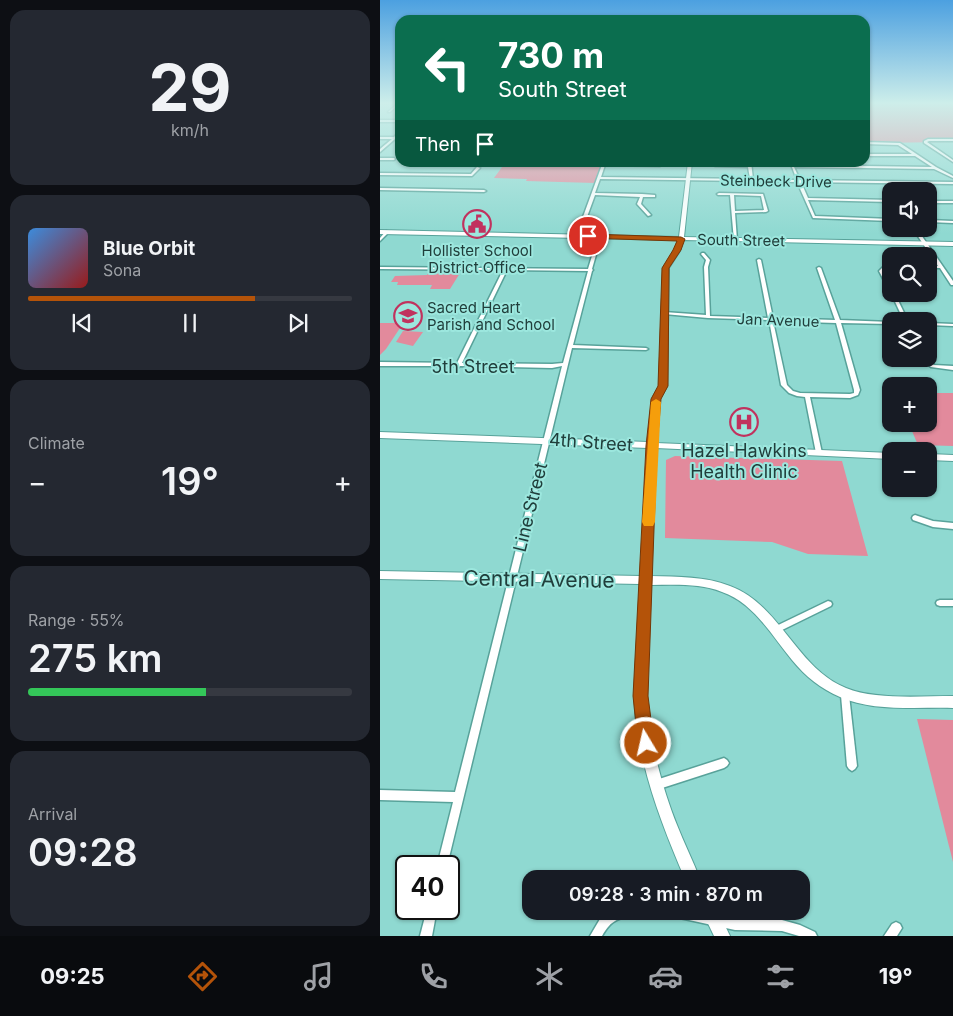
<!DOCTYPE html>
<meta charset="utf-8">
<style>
:root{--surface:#171b24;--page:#242831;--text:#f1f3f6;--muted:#9ea1a6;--line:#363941;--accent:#b45309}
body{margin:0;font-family:Inter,sans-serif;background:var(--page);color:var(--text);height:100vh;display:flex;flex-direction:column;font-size:19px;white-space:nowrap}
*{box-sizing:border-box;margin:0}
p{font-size:16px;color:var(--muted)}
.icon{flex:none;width:28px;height:28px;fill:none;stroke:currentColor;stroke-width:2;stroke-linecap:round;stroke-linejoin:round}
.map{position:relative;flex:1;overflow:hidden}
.panel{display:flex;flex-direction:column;gap:10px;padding:10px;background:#0d0f14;width:380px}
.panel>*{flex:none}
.hud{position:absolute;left:15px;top:15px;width:475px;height:152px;border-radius:15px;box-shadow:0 1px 4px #0004;background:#0b6e4f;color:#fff;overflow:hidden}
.fabs{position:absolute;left:502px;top:182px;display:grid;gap:10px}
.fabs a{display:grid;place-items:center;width:55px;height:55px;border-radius:10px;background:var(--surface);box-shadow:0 1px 4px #0004;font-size:25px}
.speed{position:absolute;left:15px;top:855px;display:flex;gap:10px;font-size:25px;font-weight:700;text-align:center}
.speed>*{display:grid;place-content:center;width:65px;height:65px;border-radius:50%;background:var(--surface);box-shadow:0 1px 4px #0004;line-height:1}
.speed .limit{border:2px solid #111;border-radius:8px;background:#fff;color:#111}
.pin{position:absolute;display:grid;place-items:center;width:42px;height:42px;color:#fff;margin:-21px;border:2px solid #fff;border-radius:50%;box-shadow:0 1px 5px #0007}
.me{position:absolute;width:55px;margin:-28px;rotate:351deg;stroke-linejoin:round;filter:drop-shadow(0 0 4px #0008)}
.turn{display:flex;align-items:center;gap:18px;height:105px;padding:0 20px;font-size:22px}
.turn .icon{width:65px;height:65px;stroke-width:2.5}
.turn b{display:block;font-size:35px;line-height:42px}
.then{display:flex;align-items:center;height:48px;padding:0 20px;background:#0003;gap:10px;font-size:19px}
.big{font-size:38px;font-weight:600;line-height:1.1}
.panel .card{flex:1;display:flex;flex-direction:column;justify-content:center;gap:8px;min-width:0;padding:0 18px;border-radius:15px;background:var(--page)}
.panel .dial{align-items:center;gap:0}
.dial b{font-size:65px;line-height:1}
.song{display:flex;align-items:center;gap:15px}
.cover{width:60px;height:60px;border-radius:8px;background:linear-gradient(135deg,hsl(210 70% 55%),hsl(0 70% 35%))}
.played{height:5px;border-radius:2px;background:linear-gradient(90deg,var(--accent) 70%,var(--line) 70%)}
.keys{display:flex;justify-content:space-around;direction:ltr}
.heat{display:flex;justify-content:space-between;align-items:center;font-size:28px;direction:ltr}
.charge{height:8px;border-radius:4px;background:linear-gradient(90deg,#34c759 55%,var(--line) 0)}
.trip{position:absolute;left:142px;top:870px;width:288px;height:50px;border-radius:15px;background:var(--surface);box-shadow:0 1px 4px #0004;font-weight:600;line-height:50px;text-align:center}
.menu{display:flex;height:80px;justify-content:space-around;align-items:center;background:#090b0e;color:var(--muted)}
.menu .icon{width:35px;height:35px}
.menu .selected{color:var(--accent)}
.menu b{font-size:22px;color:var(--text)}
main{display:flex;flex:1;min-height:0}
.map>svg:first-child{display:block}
.green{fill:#e28a9c}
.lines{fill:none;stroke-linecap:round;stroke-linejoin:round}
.street-casing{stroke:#58a29a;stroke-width:3}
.secondary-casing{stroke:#58a29a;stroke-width:2}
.street{fill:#fff;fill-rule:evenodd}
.secondary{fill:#fff;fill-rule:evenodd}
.route{fill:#b45309;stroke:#753606}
.slow{fill:#f59e0b}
.labels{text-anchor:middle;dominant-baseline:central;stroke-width:4;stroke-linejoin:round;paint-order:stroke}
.far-street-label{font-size:15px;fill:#203e3b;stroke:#9ce7de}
.far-poi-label{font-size:15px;fill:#203e3b;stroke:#9ce7de}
.street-label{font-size:18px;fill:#203e3b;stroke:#9ce7de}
.poi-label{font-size:18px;fill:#203e3b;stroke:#9ce7de}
.near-street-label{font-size:21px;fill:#203e3b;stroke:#9ce7de}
</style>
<main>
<section class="panel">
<div class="card dial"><b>29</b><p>km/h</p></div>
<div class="card">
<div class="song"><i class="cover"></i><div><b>Blue Orbit</b><p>Sona</p></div></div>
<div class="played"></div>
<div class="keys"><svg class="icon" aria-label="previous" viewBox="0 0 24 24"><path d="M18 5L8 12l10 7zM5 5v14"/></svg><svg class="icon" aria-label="pause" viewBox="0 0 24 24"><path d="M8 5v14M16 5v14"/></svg><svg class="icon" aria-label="next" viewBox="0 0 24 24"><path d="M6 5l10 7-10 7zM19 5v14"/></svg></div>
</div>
<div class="card"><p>Climate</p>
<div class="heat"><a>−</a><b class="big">19°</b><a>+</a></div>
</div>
<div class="card"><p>Range · 55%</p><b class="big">275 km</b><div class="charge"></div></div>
<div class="card"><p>Arrival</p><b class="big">09:28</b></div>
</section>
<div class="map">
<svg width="573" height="936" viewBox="0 0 573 936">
<rect width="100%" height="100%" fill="#8fd9d1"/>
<g class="green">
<polygon points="485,103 573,103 573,142 485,143"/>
<polygon points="125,163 125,162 222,163 215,183 146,181 147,179 114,178"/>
<polygon points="49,272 80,273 70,289 50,289 52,285 17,285 18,282 11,282 15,276 47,275"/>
<polygon points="0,323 16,323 20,328 6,349 0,355"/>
<polygon points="23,331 43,332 33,346 16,342"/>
<polygon points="549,393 573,393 573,446 538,445 529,424 549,424"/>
<polygon points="295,456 462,461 488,556 428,554 392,542 285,538 286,460"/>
<polygon points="537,719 573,720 573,862"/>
</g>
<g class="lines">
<defs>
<g id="street">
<polygon points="18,103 20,103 10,112 8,112"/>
<rect x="0" y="120" width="20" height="2"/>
<polygon points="19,132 20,132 20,134 17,137 17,139 15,139 0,152 0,149 12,139 0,139 0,137 14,137"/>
<polygon points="548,139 573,139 573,141 549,141 547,142 573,160 573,162 544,143 544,141"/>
<polygon points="485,142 520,143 556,167 573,176 573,178 554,169 414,167 420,180 573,182 573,184 421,182 428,198 511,200 511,202 428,200 435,216 511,219 511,221 433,218 417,182 373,181 372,182 370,181 220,179 215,193 262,194 275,195 275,197 263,197 261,204 271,215 268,216 257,204 260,197 215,195 200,236 198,237 196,236 223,162 280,164 282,165 280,166 225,165 221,177 370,179 368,167 335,166 333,165 335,164 368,165 368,162 371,162 373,179 417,180 410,162 412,162 413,165 552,167 535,156 485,156 485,154 532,154 518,145 485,144"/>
<polygon points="0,158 14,158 15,159 14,160 0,160"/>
<polygon points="97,167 100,168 92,176 0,175 0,173 91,174"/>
<polygon points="0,188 104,190 106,191 104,192 0,190"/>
<path d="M 339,193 L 383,194 L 388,211 L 386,212 L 355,213 L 357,240 L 354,241 L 350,195 L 338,195 L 337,194 ZM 354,195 L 381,196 L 384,210 L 355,211 Z"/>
<rect x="549" y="201" width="24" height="2"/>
<polygon points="549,220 573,221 573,223 549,222"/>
<polygon points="533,229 537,229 573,281 573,285 571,285 560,268 549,268 549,266 558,266"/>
<polygon points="6,231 9,232 0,241 0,238"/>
<path d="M 218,236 L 221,237 L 212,269 L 213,270 L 212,271 L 193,345 L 266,348 L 268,349 L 266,350 L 192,348 L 67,866 L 57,866 L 73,802 L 0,800 L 0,790 L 75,792 L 182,366 L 172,368 L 80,366 L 78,368 L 76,366 L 0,366 L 0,362 L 77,363 L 123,270 L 0,269 L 0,267 L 208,269 ZM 127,270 L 208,271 L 183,363 L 172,364 L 82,363 Z"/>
<path d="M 322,253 L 324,253 L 330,260 L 328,267 L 330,316 L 388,318 L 377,260 L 379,259 L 381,260 L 393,318 L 455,320 L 437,268 L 439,267 L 441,268 L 460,320 L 511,322 L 511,324 L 461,323 L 480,390 L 478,395 L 470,398 L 430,397 L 442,453 L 441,454 L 437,454 L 436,453 L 425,397 L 417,396 L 409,393 L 401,385 L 389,320 L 328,318 L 284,314 L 282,313 L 284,312 L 326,315 L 324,267 L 326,260 L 321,254 ZM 393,321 L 456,323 L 474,390 L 474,393 L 470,394 L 420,393 L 413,391 L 407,385 Z"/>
<polygon points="504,266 511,266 511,268 506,268 503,271 511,286 511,291 509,290 499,271"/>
<polygon points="511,293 515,294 528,321 524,321"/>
<polygon points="549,323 573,324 573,326 549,325"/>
<polygon points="541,359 547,359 554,365 573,366 573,370 551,367"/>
<polygon points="535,515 553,521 573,523 573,529 553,527 533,520 532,518 533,516"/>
<polygon points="560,600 573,600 573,606 560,606 557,605 556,603 557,601"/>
<polygon points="448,601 451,602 452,604 451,606 398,632 395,633 392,632 391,630 392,628"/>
<polygon points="465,691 468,692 469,695 477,766 475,769 472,771 469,769 467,766 461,695 462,692"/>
<polygon points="344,758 347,760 349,763 347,766 344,768 276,790 273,788 271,785 273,782 276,780"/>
<polygon points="47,909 57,909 52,936 40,936"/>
<path d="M 229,911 L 250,911 L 249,915 C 234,921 231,921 222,936 L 210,936 L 220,919 Z"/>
<polygon points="285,911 323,911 355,918 402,920 420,925 435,932 437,936 419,936 402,931 355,930 286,915"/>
<polygon points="516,922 520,924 522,928 517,936 504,936 512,924"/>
</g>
<g id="secondary">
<path d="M 308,162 L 312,162 L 304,237 L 573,242 L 573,246 L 303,240 L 300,251 L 289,268 L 287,386 L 280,399 L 276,443 L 511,453 L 511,459 L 276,448 L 271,576 C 298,577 325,576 350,586 C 401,605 416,668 466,688 C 495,700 542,696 573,696 L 573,708 C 538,707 493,712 460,697 C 441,689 425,676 412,660 C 392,636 374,603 342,592 C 320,583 294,585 271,585 L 266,697 C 269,737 282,788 297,825 C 304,843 313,861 320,879 L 305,879 C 280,821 257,761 254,697 L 260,584 L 0,579 L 0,571 L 261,576 L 268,448 L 0,438 L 0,432 L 268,442 L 272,399 L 279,386 L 283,268 L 294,251 L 298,240 L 0,234 L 0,230 L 299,237 Z"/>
<polygon points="549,454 573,455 573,461 549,460"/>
<polygon points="322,911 338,911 350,936 334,936"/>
</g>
</defs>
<use href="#street" class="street-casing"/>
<use href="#secondary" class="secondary-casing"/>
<use href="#street" class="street"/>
<use href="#secondary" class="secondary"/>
</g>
<linearGradient id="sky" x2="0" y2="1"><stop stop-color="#4ca0e0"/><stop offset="0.44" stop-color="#cdeeea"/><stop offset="1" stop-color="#cdeeea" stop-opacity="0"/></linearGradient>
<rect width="573" height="234" fill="url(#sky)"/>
<polygon class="route" points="208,234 301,237 305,239 301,250 289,268 288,386 281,399 277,446 268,696 274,743 272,749 266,751 260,749 258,743 253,696 266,446 271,399 278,386 282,268 293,250 297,241 206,238 206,235"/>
<polygon class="slow" points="276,399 281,402 275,522 273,526 264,526 262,522 271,402"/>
<defs>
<symbol id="civic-ring" viewBox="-11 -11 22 22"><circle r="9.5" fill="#9ce7de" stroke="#c1325e" stroke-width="1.5"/><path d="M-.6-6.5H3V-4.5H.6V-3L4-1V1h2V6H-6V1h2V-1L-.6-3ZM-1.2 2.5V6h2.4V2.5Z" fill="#c1325e"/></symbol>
<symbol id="school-ring" viewBox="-11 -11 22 22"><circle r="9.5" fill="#9ce7de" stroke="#c1325e" stroke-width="1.5"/><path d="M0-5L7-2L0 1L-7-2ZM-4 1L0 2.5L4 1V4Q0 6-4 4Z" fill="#c1325e"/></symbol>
<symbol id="hospital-ring" viewBox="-11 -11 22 22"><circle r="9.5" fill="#9ce7de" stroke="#c1325e" stroke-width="1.5"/><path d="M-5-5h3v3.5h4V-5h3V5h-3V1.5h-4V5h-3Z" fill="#c1325e"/></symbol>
</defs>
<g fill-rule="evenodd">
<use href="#civic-ring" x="81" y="208" width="32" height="32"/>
<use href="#school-ring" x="12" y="300" width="32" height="32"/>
<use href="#hospital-ring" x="348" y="406" width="32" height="32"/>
</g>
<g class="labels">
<g class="far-street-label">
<text transform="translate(396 181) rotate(1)">Steinbeck Drive</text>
<text transform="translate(361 240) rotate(1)">South Street</text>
<text transform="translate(398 320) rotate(2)">Jan Avenue</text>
</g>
<g class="far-poi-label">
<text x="97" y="250">Hollister School<tspan x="97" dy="17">District Office</tspan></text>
<text x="47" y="307" text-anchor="start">Sacred Heart<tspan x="47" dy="17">Parish and School</tspan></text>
</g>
<g class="street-label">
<text x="93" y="366">5th Street</text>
<text transform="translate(211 442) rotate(4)">4th Street</text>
<text transform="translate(150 507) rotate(-76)">Line Street</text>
</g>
<g class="poi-label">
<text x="364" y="450">Hazel Hawkins<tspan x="364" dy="21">Health Clinic</tspan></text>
</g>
<g class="near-street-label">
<text transform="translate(159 579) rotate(1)">Central Avenue</text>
</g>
</g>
</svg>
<div class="fabs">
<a><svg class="icon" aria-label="sound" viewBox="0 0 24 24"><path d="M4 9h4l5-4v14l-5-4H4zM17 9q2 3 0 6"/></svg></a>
<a><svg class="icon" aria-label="search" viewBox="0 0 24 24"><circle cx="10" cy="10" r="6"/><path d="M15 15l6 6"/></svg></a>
<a><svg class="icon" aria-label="layers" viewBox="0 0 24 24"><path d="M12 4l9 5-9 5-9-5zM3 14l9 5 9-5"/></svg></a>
<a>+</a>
<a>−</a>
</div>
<div class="speed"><div class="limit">40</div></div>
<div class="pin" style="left:208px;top:236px;background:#d93025"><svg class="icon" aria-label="arrive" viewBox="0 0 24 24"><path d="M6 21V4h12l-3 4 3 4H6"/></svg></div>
<svg class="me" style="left:266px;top:743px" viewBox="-20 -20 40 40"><circle r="17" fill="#b45309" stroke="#fff" stroke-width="3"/><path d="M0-11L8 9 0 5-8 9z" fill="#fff"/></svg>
<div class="trip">09:28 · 3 min · 870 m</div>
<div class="hud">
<div class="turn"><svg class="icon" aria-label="left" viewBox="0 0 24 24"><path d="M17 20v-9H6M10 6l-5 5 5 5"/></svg><div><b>730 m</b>South Street</div></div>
<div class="then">Then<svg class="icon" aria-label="arrive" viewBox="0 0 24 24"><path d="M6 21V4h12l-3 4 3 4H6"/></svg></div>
</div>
</div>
</main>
<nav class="menu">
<b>09:25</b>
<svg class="icon selected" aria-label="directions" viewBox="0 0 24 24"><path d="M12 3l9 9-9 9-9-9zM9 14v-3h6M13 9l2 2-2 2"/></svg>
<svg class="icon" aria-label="music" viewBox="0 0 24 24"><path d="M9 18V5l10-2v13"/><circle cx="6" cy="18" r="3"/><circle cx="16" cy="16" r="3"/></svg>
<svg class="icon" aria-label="phone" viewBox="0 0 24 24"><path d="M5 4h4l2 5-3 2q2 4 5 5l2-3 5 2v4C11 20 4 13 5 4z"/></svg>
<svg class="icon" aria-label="climate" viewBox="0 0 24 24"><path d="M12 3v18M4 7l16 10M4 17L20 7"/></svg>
<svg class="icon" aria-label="car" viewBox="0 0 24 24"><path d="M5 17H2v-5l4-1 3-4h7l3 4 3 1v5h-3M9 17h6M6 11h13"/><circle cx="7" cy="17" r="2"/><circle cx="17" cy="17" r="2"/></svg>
<svg class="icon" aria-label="filters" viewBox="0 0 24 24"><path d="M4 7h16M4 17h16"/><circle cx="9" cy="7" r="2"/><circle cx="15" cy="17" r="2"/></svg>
<b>19°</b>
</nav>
